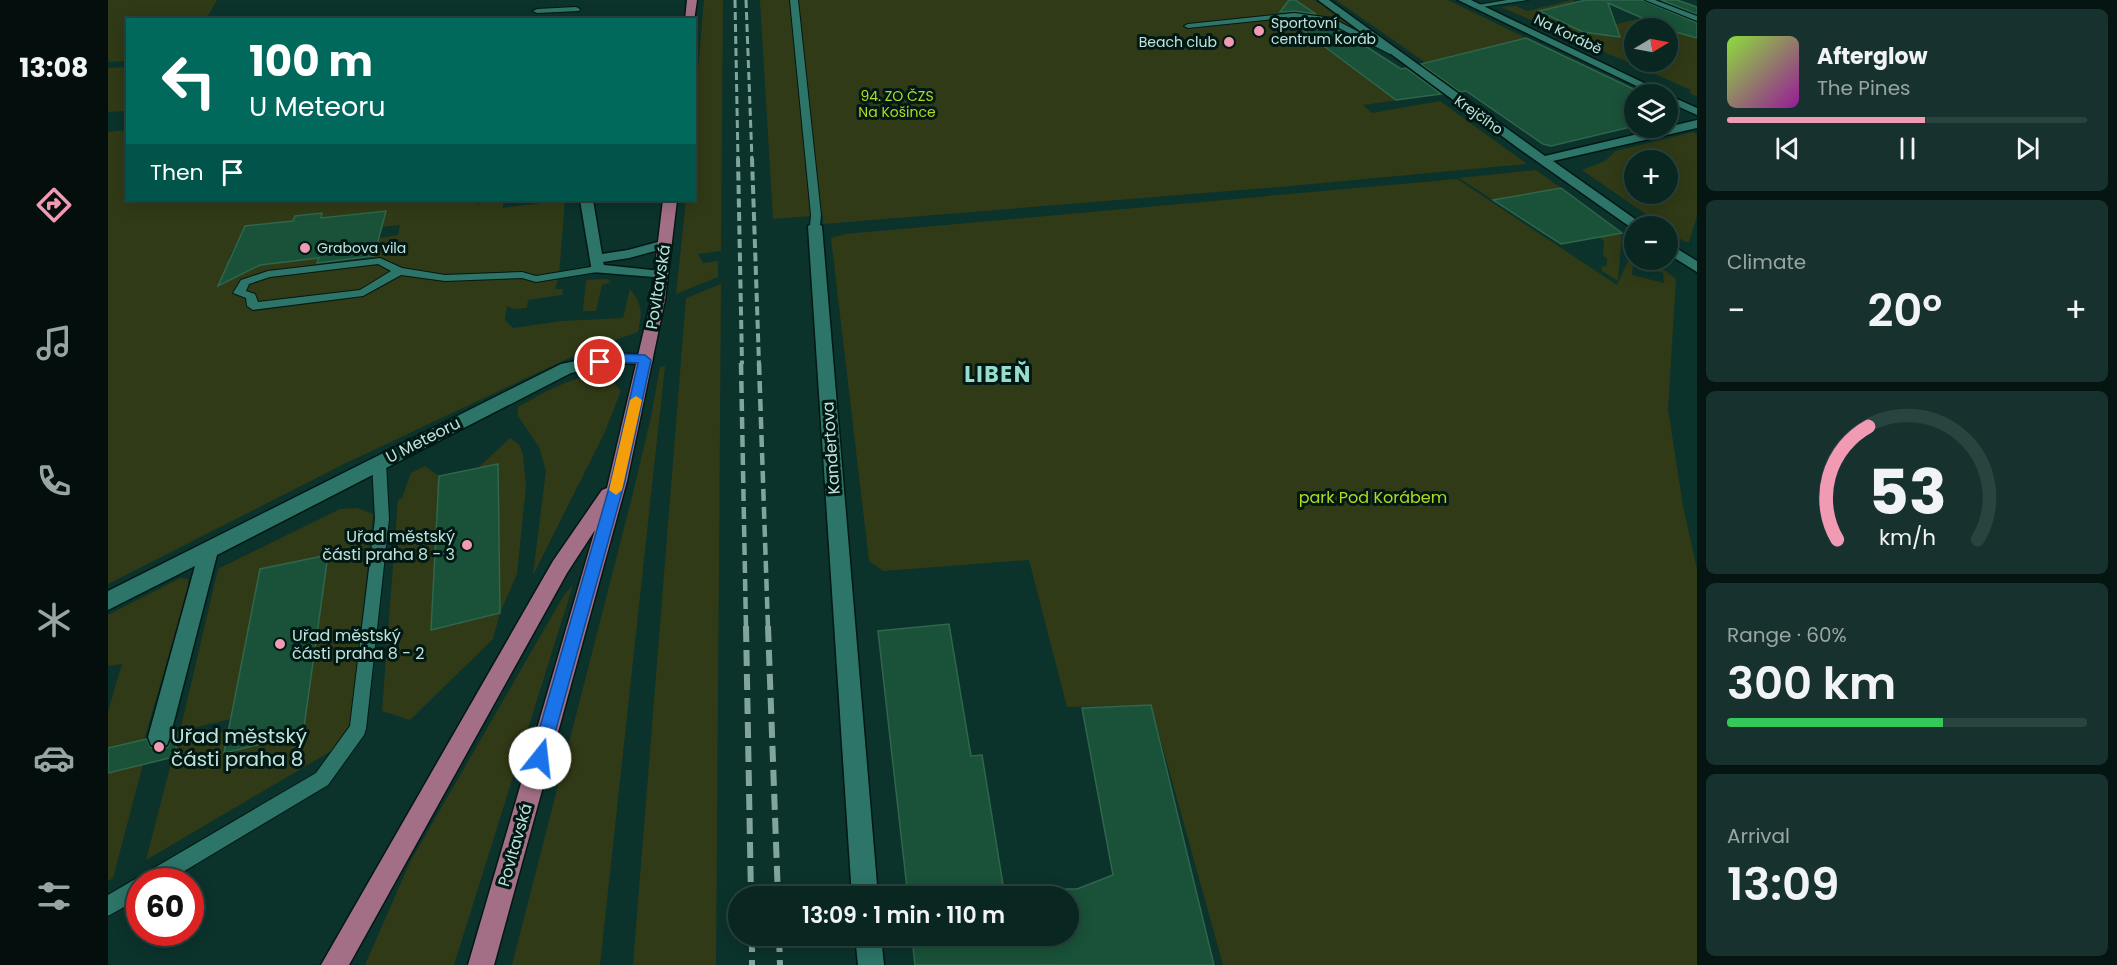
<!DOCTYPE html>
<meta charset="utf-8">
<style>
:root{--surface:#092621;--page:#17322e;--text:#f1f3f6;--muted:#99a5a5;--line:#29433f;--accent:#f19ab4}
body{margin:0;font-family:Poppins,sans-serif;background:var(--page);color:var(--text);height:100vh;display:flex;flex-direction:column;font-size:22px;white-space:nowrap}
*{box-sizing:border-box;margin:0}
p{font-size:20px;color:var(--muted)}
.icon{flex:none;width:33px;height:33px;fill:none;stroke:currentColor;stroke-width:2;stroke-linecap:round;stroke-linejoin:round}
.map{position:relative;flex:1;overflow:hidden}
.drawer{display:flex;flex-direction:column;gap:9px;padding:9px;background:#051512;width:420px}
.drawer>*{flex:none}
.banner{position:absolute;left:18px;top:18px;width:570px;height:183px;border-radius:0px;box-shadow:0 3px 15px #0003,0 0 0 2px var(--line);background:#00695c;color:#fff;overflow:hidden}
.needle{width:39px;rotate:80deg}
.tools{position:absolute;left:1516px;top:18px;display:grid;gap:12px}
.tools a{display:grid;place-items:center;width:54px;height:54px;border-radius:50%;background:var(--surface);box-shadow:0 3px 15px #0003,0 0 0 2px var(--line);font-size:30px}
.speed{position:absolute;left:18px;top:868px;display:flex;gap:12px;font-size:30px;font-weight:700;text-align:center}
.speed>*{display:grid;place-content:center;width:78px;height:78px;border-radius:50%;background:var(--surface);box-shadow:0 3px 15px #0003,0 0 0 2px var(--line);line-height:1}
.speed .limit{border:9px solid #d22;background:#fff;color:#111}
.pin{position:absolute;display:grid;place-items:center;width:51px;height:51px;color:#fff;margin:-26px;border:3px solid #fff;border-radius:50%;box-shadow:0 2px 6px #0007}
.me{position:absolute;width:66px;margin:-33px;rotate:16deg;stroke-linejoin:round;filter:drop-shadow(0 0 4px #0008)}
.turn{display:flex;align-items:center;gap:21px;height:126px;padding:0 24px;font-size:27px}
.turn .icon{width:78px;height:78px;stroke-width:2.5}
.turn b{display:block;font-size:42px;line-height:51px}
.then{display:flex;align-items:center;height:57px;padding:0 24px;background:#0003;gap:12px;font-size:22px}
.big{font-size:45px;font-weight:600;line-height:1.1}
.drawer .tile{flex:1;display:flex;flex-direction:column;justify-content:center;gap:9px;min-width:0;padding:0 21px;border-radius:9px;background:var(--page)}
.drawer .dial{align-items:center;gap:0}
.dial svg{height:156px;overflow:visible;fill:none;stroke:var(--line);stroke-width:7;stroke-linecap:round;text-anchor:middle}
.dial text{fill:var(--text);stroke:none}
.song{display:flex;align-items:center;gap:18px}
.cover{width:72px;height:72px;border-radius:9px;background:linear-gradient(135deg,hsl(90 70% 55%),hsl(300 70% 35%))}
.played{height:6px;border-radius:3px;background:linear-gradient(90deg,var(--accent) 55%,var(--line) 55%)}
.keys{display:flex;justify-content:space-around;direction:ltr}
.heat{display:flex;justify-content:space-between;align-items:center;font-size:33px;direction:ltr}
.charge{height:9px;border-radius:4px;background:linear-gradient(90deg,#34c759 60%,var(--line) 0)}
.trip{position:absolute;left:620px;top:886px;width:351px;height:60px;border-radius:30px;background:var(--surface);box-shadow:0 3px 15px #0003,0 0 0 2px var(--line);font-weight:600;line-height:60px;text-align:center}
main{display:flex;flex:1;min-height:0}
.tab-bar{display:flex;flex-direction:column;width:108px;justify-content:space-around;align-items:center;background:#040f0d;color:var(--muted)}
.tab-bar .icon{width:42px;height:42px}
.tab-bar .on{color:var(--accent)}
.tab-bar b{font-size:27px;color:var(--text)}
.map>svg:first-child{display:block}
.green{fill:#313a16;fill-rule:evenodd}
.building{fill:#195238;stroke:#2f664c;stroke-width:1.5}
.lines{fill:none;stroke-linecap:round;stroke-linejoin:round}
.lane-casing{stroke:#031814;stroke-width:2}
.street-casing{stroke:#031814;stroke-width:3}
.primary-casing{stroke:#031814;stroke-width:3}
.lane{fill:#2d7569;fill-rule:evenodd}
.street{fill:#2d7569;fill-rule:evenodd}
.primary{fill:#a36f86;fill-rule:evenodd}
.rail-far3{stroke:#81a59d;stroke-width:3;stroke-dasharray:8 4;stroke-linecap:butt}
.rail-far2{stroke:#81a59d;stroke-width:4;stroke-dasharray:9 4.5;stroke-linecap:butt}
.rail-far1{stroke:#81a59d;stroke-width:4.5;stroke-dasharray:12 6;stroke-linecap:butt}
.rail{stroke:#81a59d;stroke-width:6;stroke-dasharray:16 8;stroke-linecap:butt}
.route{fill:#1a73e8;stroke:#114b97;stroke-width:1.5}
.slow{fill:#f59e0b}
.poi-dot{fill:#f19ab4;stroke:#001915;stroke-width:2}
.labels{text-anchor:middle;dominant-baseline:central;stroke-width:6;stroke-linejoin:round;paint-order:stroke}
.far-poi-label{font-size:14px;fill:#c0e2da;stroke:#001915;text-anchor:start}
.far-street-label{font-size:14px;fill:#c0e2da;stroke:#001915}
.far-park-label{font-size:14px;fill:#b6d81f;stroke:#001915}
.street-label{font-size:16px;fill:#c0e2da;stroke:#001915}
.park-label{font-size:16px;fill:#b6d81f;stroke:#001915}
.poi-label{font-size:16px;fill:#c0e2da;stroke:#001915;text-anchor:end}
.near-poi-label{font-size:20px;fill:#c0e2da;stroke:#001915;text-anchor:start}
.district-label{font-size:22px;font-weight:bold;letter-spacing:1.5px;fill:#96ddcf;stroke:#001915}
</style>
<main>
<nav class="tab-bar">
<b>13:08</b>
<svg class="icon on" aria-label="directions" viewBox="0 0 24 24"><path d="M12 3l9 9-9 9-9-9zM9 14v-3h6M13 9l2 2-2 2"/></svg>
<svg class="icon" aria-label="music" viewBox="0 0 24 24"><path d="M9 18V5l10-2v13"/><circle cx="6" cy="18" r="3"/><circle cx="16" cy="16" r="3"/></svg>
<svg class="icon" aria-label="phone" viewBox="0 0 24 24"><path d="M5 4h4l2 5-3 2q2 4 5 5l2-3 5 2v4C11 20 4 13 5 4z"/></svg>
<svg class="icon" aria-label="climate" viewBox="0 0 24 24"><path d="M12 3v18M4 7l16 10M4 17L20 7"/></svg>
<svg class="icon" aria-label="car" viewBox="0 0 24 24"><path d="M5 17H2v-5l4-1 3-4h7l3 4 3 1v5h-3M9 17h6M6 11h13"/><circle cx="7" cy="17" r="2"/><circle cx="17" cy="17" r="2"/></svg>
<svg class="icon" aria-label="filters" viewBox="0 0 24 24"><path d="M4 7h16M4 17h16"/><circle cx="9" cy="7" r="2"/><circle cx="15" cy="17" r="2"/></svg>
</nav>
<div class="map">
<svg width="1589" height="965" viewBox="0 0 1589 965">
<rect width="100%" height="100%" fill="#0c322c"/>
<g class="green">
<polygon points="0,0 109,0 98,19 20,20 19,61 0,62"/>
<polygon points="596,0 615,0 613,251 590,254 595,263 610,261 610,277 568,294 578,200 586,200 587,104"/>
<polygon points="652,0 1206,0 1255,30 1255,32 1239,36 1264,82 1291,100 1255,105 1264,113 1332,101 1419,164 1182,186 715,224 715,215 665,219"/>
<polygon points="1228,0 1340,0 1418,38 1318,63"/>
<polygon points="1463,0 1468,2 1432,12 1476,32 1538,17 1558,28 1527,28 1527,62 1560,62 1560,29 1589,37 1589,97 1582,93 1583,90 1393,7 1408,6 1419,11"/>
<polygon points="19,67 19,107 17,111 0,112 0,68"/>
<path d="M 19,130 L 20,200 L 368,200 L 368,204 L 395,200 L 395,208 L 457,200 L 451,276 L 447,289 L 455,289 L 454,295 L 420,300 L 419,308 L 406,309 L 399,306 L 397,320 L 405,328 L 454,321 L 515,318 L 522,289 C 535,306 534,312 530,332 L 478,350 L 238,463 L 0,584 L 0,132 ZM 277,211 L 274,227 L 292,225 L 290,235 L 271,238 L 265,258 L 209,265 L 211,258 L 153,262 L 151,266 L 130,275 L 121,258 L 137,226 L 185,221 L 187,216 L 214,214 L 213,218 Z"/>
<path d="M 1585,132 L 1589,135 L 1589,216 L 1581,242 L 1577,242 L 1560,230 L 1560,226 L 1555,226 L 1474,170 L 1497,161 L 1508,151 ZM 1527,160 L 1560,160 L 1560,194 L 1527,194 Z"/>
<polygon points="1428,170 1453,188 1385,200 1351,178"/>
<path d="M 1349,179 L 1509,285 L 1527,246 L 1527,260 L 1544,260 L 1568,279 L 1560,409 L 1575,506 L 1589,569 L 1589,965 L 1115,965 L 1043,705 L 959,707 L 921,560 L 775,571 L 761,561 L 723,238 L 737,234 ZM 1525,265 L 1555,273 L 1556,283 L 1524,275 Z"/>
<polygon points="1514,233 1510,281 1494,271 1494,266 1498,267 1499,258 1495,256 1496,241 1491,237"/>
<polygon points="499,279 503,282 494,285 488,311 475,311 478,280"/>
<polygon points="613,284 608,965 525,965 578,298"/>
<polygon points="557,366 492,965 404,965 524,497 543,417 552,367"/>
<path d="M 491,374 L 501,378 L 513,391 L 496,434 L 425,575 L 438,471 L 431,447 L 410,416 L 410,407 C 437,392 460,378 491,374 Z"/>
<polygon points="402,438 411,444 415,455 418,486 409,574 392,613 385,639 302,720 274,711 290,500 294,498 303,473 317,466 331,476 323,629 392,613 390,464 370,468"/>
<polygon points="249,508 265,514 243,727 225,750 38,860 68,744 120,731 116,753 195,734 219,555 152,569 123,719 72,731 110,569 232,509"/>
<polygon points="72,578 80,579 81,586 36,740 0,759 0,711 14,664 0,666 0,615"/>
<polygon points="465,585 346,965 257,965 302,862 456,595"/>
<polygon points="35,764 5,878 0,881 0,773"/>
</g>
<g class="building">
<polygon points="1181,0 1187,0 1208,14 1186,11 1172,12"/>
<polygon points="1478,0 1535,0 1589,23 1589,38 1564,31 1500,3 1512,37 1475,32 1431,11"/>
<polygon points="1553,0 1569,0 1589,7 1589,14"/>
<polygon points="1186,19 1218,24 1245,38 1293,69 1298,68 1333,94 1288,100 1181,20"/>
<polygon points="1418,38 1536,94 1527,94 1527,126 1443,146 1435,144 1358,91 1352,92 1313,64"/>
<polygon points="1453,188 1514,233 1453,244 1385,200"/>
<polygon points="278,211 266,256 209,263 211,258 152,265 110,286 137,226 185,221 187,216 214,213 213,218"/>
<polygon points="390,464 392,613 323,630 331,476"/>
<polygon points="220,555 195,734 116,753 152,569"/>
<polygon points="841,624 863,756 874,755 897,897 800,897 770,631"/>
<polygon points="1043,705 1106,965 807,965 804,936 960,936 960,897 898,897 941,889 969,889 1005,875 974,708"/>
<polygon points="71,731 66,757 0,773 0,748 39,739 42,747 52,750 60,747 65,733"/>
</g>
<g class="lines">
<defs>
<g id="lane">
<polygon points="682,0 690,0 713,215 712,226 707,229 702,226 703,215"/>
<polygon points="1399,0 1420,0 1368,8 1364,6"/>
<polygon points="1537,0 1547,0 1589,16 1589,21"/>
<polygon points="468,7 472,9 471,11 429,13 425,11 429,9"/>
<polygon points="1186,13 1224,18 1289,52 1282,54 1219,22 1186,17 1080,28 1076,26 1080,24"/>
<path d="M 272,258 L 294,268 L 337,275 L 414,272 L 428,276 L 489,266 L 494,269 L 489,272 L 428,282 L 414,278 L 337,281 L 293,275 L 255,296 L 145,310 L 139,306 L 138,298 L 125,293 L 133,280 L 160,271 ZM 270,264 L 283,271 L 252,290 L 150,302 L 147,294 L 138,291 L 141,284 L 162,277 Z"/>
<polygon points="271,457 278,462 281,519 258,729 256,735 220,785 58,882 32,882 32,898 0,916 0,895 208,773 242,726 267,519 264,462"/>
</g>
<g id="street">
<polygon points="1210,0 1221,0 1437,156 1589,120 1589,128 1445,161 1537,226 1527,226 1525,229 1410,148"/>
<polygon points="1350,0 1363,0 1559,94 1545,94"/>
<polygon points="1560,95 1589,108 1589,115 1560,102"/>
<polygon points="472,200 485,200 494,254 520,250 557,240 564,244 562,247 521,258 495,262 496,265 553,271 558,272 560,275 558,278 484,272"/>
<polygon points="707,222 714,226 770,897 744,897 700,226"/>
<polygon points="1560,243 1589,261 1589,272 1560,254"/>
<polygon points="508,353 543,356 545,360 543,364 508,363 463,373 109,555 62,737 59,745 51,748 43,745 40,737 87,566 0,610 0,591 453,364"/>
<polygon points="747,936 773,936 776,965 750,965"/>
</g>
<g id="primary">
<polygon points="579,0 589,0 586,21 577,20"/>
<polygon points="555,200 569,200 557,300 519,481 386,965 360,965 487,530 459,573 241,965 213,965 445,561 494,490 499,488 543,300"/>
</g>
</defs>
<use href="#lane" class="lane-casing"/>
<use href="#street" class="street-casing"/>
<use href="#primary" class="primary-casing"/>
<use href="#lane" class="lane"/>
<use href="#street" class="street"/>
<use href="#primary" class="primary"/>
<g class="rail-far3">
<polyline points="627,0 630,160"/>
<polyline points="638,0 644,160"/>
</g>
<g class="rail-far2">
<polyline points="630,158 634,364"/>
<polyline points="644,158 651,364"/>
</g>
<g class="rail-far1">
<polyline points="633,363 638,628"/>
<polyline points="651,363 660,628"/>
</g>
<g class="rail">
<polyline points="638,626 643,897"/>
<polyline points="660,626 670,897"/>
<polyline points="644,936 644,965"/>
<polyline points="671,936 672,965"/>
</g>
</g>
<polygon class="route" points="508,354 537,355 543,360 517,481 440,758 438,764 432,766 426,764 423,758 503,481 530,363 508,362 492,366 486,362 487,359"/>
<polygon class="slow" points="528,396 534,400 514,490 508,495 501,490 522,400"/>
<g class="poi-dot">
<circle cx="1151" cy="31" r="6"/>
<circle cx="1121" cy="42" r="6"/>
<circle cx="197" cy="248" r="6"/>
<circle cx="359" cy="545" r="6"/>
<circle cx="172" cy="644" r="6"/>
<circle cx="51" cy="747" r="6"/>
</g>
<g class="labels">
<g class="far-poi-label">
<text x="1163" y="23">Sportovní<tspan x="1163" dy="16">centrum Koráb</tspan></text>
<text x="1109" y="42" text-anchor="end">Beach club</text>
<text x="209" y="248">Grabova vila</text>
</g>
<g class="far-street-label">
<text transform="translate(1460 34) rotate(26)">Na Korábě</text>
<text transform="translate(1371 115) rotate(36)">Krejčího</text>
</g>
<g class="far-park-label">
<text x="789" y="96">94. ZO ČZS<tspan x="789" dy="16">Na Košince</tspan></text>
</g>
<g class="street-label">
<text transform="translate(550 287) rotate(-81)">Povltavská</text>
<text transform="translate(315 440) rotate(-27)">U Meteoru</text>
<text transform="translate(723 448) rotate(-94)">Kandertova</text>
<text transform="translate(407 845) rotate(-74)">Povltavská</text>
</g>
<g class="park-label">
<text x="1265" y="497">park Pod Korábem</text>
</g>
<g class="poi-label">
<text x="347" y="536">Uřad městský<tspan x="347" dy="18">části praha 8 - 3</tspan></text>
<text x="184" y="635" text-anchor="start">Uřad městský<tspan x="184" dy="18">části praha 8 - 2</tspan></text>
</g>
<g class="near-poi-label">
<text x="63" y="736">Uřad městský<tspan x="63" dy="23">části praha 8</tspan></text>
</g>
<g class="district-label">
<text x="890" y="374">LIBEŇ</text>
</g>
</g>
</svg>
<div class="tools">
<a><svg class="needle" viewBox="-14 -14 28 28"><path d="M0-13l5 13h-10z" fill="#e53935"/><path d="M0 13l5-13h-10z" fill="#99a5a5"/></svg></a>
<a><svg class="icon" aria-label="layers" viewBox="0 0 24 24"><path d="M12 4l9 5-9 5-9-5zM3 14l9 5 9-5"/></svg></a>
<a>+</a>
<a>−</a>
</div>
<div class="speed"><div class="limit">60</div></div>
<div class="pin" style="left:492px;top:362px;background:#d93025"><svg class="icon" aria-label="arrive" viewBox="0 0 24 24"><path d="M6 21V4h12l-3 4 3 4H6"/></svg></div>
<svg class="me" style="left:432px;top:758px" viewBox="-20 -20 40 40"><circle r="19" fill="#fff"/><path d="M0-13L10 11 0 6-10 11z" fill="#1a73e8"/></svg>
<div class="trip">13:09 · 1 min · 110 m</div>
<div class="banner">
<div class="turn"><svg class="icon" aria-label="left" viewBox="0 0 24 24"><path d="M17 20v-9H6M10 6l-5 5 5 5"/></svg><div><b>100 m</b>U Meteoru</div></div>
<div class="then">Then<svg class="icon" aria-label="arrive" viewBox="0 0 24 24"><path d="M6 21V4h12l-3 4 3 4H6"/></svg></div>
</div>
</div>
<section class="drawer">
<div class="tile">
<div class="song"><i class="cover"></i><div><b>Afterglow</b><p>The Pines</p></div></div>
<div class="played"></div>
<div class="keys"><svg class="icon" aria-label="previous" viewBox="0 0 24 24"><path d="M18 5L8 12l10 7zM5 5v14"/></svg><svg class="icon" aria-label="pause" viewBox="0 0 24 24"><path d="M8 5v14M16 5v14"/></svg><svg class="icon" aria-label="next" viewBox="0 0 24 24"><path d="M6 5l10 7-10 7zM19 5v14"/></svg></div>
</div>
<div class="tile"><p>Climate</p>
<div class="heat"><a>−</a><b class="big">20°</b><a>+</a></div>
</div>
<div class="tile dial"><svg viewBox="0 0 100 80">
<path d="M14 69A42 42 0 1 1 86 69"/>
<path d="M14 69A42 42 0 0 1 30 11" stroke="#f19ab4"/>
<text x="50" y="56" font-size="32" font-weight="700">53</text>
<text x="50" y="72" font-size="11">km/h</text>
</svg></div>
<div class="tile"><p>Range · 60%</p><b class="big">300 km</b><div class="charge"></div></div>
<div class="tile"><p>Arrival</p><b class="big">13:09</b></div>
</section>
</main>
